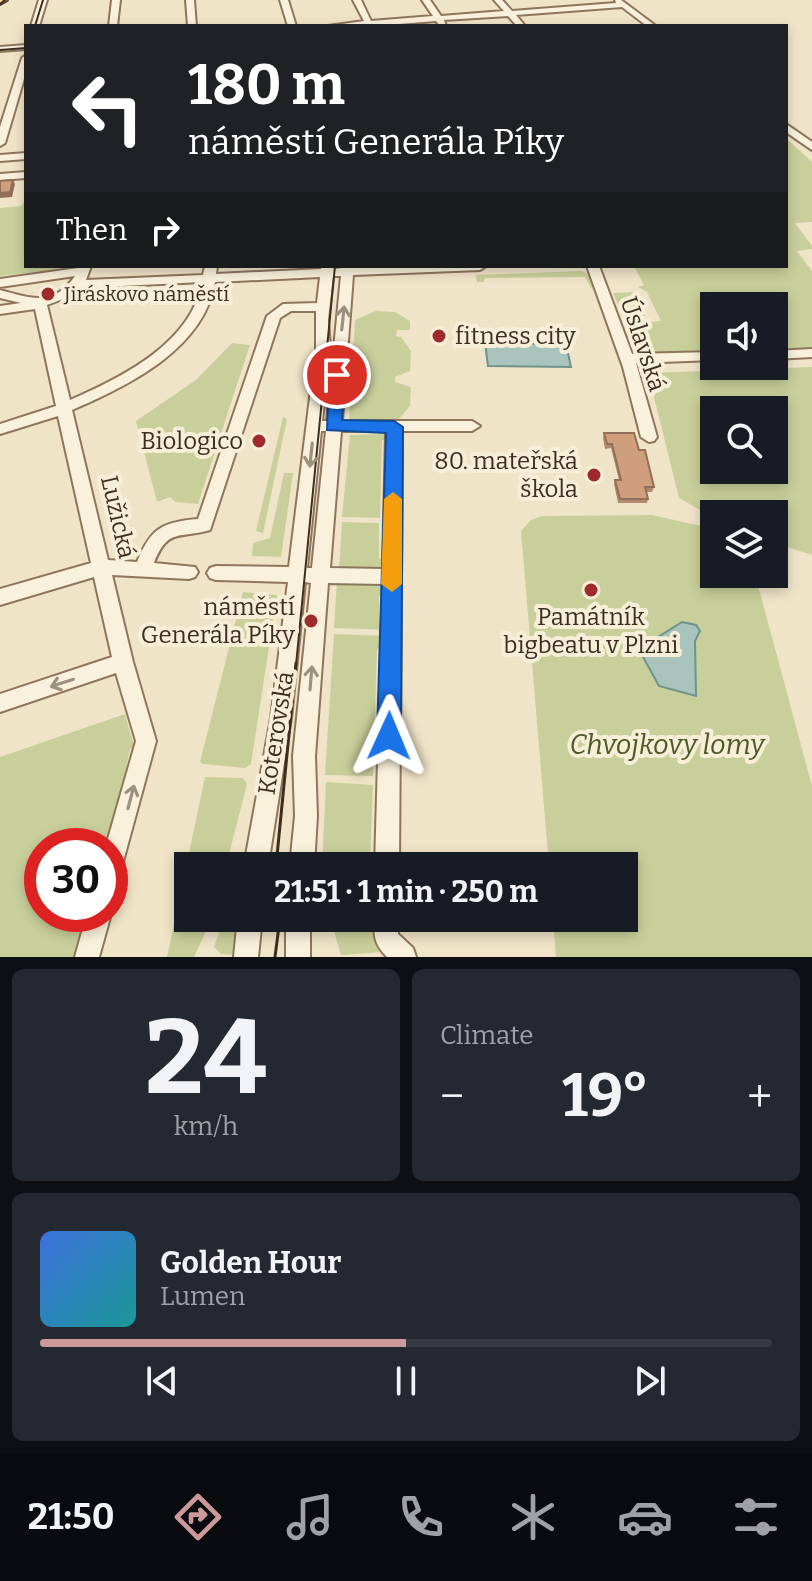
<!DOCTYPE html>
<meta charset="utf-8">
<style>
:root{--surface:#171b24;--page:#242831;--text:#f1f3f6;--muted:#9ea1a6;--line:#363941;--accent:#cc999b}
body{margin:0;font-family:Bitter,serif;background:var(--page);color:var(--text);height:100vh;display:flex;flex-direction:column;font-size:30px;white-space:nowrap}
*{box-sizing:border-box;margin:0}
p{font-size:26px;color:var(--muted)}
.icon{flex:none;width:44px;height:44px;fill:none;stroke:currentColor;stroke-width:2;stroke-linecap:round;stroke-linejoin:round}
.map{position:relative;height:957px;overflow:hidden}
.drawer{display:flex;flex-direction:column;gap:12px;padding:12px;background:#0d0f14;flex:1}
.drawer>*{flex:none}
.top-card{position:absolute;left:24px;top:24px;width:764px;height:244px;border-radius:0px;box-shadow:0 4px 12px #0003;background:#202124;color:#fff;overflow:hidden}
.controls{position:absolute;left:700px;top:292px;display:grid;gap:16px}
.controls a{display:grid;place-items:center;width:88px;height:88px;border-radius:0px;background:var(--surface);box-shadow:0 4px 12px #0003;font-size:40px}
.speed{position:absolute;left:24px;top:828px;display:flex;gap:16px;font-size:40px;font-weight:700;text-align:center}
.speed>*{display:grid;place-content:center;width:104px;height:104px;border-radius:50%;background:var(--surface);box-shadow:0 4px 12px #0003;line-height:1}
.speed .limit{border:12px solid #d22;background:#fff;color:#111}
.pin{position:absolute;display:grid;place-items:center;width:68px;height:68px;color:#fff;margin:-34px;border:4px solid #fff;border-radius:50%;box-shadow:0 2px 8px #0007}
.me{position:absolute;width:88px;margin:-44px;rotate:1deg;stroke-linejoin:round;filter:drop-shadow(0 0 6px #0008)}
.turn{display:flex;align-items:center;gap:28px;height:168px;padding:0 32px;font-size:36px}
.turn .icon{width:104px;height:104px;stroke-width:2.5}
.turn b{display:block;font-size:56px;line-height:68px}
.then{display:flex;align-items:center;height:76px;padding:0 32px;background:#0003;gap:16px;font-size:30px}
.big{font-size:60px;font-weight:700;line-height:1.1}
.drawer .card{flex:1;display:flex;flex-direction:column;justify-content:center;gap:12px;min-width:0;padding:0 28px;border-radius:12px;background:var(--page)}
.drawer .dial{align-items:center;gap:0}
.dial b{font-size:104px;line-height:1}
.song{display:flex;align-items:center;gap:24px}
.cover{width:96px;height:96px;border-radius:12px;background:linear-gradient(135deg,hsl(220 70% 55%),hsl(180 70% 35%))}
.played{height:8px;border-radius:4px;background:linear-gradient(90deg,var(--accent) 50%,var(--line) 50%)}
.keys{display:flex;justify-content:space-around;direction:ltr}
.heat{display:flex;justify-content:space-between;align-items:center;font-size:44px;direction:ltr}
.drawer .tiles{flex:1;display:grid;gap:12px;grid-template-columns:1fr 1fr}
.card:last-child{grid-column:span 2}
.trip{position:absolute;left:174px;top:852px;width:464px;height:80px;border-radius:0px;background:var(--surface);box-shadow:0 4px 12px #0003;font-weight:700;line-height:80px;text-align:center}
.menu{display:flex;height:128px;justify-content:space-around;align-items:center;background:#090b0e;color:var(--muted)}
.menu .icon{width:56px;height:56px}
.menu .selected{color:var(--accent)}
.menu b{font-size:36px;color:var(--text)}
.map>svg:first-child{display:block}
.green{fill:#c9cf9b;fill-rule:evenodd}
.water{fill:#a9c4bc;stroke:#6f938a;stroke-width:2}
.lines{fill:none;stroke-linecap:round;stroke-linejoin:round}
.minor-casing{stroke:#8d765c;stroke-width:4}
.major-casing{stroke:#5b4430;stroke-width:4}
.minor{fill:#faf1dc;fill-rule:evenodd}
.major{fill:#f3d9a0;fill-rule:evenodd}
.tram-far1{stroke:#3d2e20;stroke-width:2}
.tram{stroke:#3d2e20;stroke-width:3}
.wall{fill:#b2896c}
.shaded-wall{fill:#916f58}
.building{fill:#cf9f7d;stroke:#916f58;stroke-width:2}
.oneway{stroke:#9c907e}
.route{fill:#1a73e8;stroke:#114b97;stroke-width:2}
.slow{fill:#f59e0b}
.poi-dot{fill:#9e2a2b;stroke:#f7eed8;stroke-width:3}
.labels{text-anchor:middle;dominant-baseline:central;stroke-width:8;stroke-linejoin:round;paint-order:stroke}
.far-poi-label{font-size:20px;fill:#3d2e20;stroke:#f7eed8;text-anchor:start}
.poi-label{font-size:24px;fill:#3d2e20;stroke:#f7eed8;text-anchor:end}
.street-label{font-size:24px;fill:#3d2e20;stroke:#f7eed8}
.near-park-label{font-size:28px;font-style:italic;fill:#4d5a26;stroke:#f7eed8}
</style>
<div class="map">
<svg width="812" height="957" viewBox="0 0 812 957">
<rect width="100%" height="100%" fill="#f0e4c8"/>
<g class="green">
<polygon points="786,138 812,162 812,222 795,223 812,246 812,249 797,251 812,271 812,348 774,349 774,306 714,306 714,352 639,352 627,324 661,321 647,292 638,287 644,285 634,266 786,266"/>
<polygon points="26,199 26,266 72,268 0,276 0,208 21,206"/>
<polygon points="582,271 589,275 593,291 585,277 485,278 484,282 477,282 476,275"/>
<polygon points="637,292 645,316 623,316 613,293"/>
<polygon points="376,311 395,312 410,321 410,330 397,330 396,336 401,337 411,351 410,371 395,377 395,382 411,387 410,406 397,421 349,421 355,320"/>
<polygon points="232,343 250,345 198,504 176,502 170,497 157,502 136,421 196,380"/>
<path d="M 812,367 L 812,555 L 774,543 L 774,514 L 714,514 L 714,518 L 679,498 L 648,373 ZM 774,410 L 774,470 L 714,470 L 714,410 Z"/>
<polygon points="283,417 287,419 263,533 256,531"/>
<polygon points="383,434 390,439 382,440 380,518 342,517 350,435"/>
<polygon points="284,473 293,473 281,557 252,556 253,543 270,538"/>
<polygon points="652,515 714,529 714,574 755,574 812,786 812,957 556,957 553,918 624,918 624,866 549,866 521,531 531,520 542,516"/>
<polygon points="342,522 379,523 379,557 386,566 382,570 339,570"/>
<polygon points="337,581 386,586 388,589 379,596 379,625 387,626 387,630 334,628"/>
<polygon points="243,592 277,595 251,764 245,768 203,764 200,762"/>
<polygon points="334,634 387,636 377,650 373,776 325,775"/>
<polygon points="125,714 134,746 130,749 110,846 42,846 42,914 92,914 79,957 0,957 0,757"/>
<polygon points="205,777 243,778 247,784 226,866 188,866 188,918 212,918 194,957 167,957"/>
<polygon points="326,782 373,785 370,866 322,866"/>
<polygon points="224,918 245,918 240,955 221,954 214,947"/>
<polygon points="330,918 369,918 368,930 380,937 384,952 341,955"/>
</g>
<g class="water">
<polygon points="485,343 566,344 571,367 488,366"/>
<polygon points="682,622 696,625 700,631 695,641 696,696 659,686 643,657 647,644"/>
</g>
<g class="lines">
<defs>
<g id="minor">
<polygon points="39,0 47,0 39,26 31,26"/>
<polygon points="112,0 120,0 117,26 109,26"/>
<polygon points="186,0 194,0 196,26 188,26"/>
<polygon points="280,0 288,0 296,26 288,26"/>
<polygon points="353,0 361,0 371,21 433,16 422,0 430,0 441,16 504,11 494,0 502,0 512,11 616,3 615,0 621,0 656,26 647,26 622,7 516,15 525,26 517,26 508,16 444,20 446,26 440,26 436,21 374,26 328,26 364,21"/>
<polygon points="26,45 26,49 0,51 0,47"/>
<polygon points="26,55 26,72 5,143 0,146 0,127 22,58"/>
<polygon points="786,124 812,142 812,150 786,132"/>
<polygon points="26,153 26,159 0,161 0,155"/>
<polygon points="26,172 26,178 0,180 0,174"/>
<path d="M 79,266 L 91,266 L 86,280 L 203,275 L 205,266 L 217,266 L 216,274 L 321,269 L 322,266 L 334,266 L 334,269 L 342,268 L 342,266 L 486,266 L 480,270 L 353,275 L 342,421 L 472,421 L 480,426 L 472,431 L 402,431 L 399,866 L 375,866 L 383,584 L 328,583 L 315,756 L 317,816 L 314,866 L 290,866 L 295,816 L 293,756 L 311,583 L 305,582 L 291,718 L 268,866 L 244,866 L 271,718 L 288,582 L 216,580 L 210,578 L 207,573 L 210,568 L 216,566 L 289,567 L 316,349 L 316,311 L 291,311 L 280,318 L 210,530 C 180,539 168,527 154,563 L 195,567 L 198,572 L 195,577 L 189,579 L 112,575 L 133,662 L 156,741 L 118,880 L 110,884 L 110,846 L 106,846 L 136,741 L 116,673 L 0,712 L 0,694 L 112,657 L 94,577 L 0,605 L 0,589 L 91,563 L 58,416 L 0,434 L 0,424 L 56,406 L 35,309 L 0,314 L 0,306 L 21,303 L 0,298 L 0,290 C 31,298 53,308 75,276 L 0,287 L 0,279 L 78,268 ZM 333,276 L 341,276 L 327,421 L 322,421 L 330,349 L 328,320 ZM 320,277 L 317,303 L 283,304 L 267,316 L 198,519 C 162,522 151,528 137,562 L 108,560 L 72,410 C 128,386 204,349 215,282 ZM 202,282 C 192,343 121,378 70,400 L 47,305 L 68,297 L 80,288 ZM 321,431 L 326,431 L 312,568 L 307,568 ZM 341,431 L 386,431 L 383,569 L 330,568 Z"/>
<polygon points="587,266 599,266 632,354 714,352 714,360 636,363 657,437 654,441 649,442 641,437 623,367"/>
<polygon points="812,349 812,357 774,359 774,351"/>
<polygon points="110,912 111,914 99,957 75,957 87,914 110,914"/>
<polygon points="238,918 262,918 258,957 234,957"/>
<rect x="286" y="918" width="24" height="39"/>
<path d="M 374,918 L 398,918 L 398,934 L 413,948 L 416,957 L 387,957 C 374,944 374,935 374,918 Z"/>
</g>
<polygon id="major" points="0,0 7,0 0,4"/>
</defs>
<use href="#minor" class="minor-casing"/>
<use href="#major" class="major-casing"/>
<use href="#minor" class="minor"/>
<use href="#major" class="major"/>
<g class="tram-far1">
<polyline points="0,4 5,0"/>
<polyline points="35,26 43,0"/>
<polyline points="0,50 26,48"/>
<polyline points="296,665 335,266"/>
</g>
<g class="tram">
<polyline points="276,866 296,663"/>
<polyline points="275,957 280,918"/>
</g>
</g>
<polygon class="wall" points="604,433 639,450 654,487 652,492 647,492 648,499 647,503 618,503 614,484 615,480 619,480 611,448 605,449 603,438"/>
<polygon class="shaded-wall" points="13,180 15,184 12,197 0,198 0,193"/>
<g class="building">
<polygon points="13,180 10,192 0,193 0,181"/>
<polygon points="604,433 634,433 639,450 645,450 654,487 645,487 648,499 620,499 615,480 621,480 612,444 607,444"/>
</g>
<defs><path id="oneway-shaft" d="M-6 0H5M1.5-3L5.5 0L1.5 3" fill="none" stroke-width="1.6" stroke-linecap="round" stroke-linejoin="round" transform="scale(2)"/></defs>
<g class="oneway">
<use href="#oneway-shaft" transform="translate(343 318) rotate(-84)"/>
<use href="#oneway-shaft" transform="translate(311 455) rotate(96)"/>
<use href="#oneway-shaft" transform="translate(311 678) rotate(-85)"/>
<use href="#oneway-shaft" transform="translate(62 683) rotate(162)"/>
<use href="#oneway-shaft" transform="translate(131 797) rotate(-75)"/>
</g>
<polygon class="route" points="337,370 345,375 342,420 394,421 403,427 401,736 397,744 389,747 381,744 377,736 386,433 327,430 329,375"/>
<polygon class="slow" points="393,492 402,499 402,584 392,592 381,584 384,499"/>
<g class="poi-dot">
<circle cx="48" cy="294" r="8"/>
<circle cx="439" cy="336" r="8"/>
<circle cx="259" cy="441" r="8"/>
<circle cx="594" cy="475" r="8"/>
<circle cx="591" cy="590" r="8"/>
<circle cx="311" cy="621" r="8"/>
</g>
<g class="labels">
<g class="far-poi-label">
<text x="64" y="294">Jiráskovo náměstí</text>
</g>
<g class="poi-label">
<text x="455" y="336" text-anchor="start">fitness city</text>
<text x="243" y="441">Biologico</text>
<text x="578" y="461">80. mateřská<tspan x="578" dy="28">škola</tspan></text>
<text x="295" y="607">náměstí<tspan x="295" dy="28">Generála Píky</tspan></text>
<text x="591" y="617" text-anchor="middle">Památník<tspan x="591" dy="28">bigbeatu v Plzni</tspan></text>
</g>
<g class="street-label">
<text transform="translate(643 344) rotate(72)">Úslavská</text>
<text transform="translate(118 517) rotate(77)">Lužická</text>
<text transform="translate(276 733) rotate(-81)">Koterovská</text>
</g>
<g class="near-park-label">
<text x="667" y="744">Chvojkovy lomy</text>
</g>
</g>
</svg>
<div class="controls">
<a><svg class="icon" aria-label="sound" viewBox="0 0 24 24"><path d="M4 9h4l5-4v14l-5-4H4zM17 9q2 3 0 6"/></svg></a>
<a><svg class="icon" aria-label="search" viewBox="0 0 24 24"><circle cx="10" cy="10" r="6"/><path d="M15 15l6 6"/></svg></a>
<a><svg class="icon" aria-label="layers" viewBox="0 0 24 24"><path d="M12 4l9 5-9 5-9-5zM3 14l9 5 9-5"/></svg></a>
</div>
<div class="speed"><div class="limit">30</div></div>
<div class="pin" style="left:337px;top:375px;background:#d93025"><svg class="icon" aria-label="arrive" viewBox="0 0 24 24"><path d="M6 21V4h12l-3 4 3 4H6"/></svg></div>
<svg class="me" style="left:389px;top:736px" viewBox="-20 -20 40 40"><path d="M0-17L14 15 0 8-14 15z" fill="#1a73e8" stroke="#fff" stroke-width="4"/></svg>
<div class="trip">21:51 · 1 min · 250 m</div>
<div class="top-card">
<div class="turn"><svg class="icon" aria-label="left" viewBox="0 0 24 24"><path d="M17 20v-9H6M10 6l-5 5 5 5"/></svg><div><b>180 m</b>náměstí Generála Píky</div></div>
<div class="then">Then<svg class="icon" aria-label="right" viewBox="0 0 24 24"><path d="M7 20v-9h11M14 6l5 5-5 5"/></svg></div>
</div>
</div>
<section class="drawer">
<div class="tiles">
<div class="card dial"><b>24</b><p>km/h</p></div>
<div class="card"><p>Climate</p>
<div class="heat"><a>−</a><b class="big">19°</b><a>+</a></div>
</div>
<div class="card">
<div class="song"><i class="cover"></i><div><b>Golden Hour</b><p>Lumen</p></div></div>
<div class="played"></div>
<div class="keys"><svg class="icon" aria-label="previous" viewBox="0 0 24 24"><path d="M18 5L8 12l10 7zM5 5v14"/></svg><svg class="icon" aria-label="pause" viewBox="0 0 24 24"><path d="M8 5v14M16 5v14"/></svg><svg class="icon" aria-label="next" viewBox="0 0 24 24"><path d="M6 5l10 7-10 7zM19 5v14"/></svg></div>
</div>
</div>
</section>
<nav class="menu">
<b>21:50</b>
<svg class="icon selected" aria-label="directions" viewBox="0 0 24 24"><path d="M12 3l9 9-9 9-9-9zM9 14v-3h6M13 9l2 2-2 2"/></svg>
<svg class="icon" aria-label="music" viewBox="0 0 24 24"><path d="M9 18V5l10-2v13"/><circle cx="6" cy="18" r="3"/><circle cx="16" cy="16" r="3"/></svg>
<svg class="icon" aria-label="phone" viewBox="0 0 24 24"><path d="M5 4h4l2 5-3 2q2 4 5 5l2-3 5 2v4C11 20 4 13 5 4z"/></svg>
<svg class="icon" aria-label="climate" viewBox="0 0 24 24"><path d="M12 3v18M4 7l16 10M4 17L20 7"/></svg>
<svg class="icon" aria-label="car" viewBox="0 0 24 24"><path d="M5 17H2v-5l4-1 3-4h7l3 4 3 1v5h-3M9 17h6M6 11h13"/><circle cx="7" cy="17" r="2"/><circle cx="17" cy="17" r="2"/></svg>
<svg class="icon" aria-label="filters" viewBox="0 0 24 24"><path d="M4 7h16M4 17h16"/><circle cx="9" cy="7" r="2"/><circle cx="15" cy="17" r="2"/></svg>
</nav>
